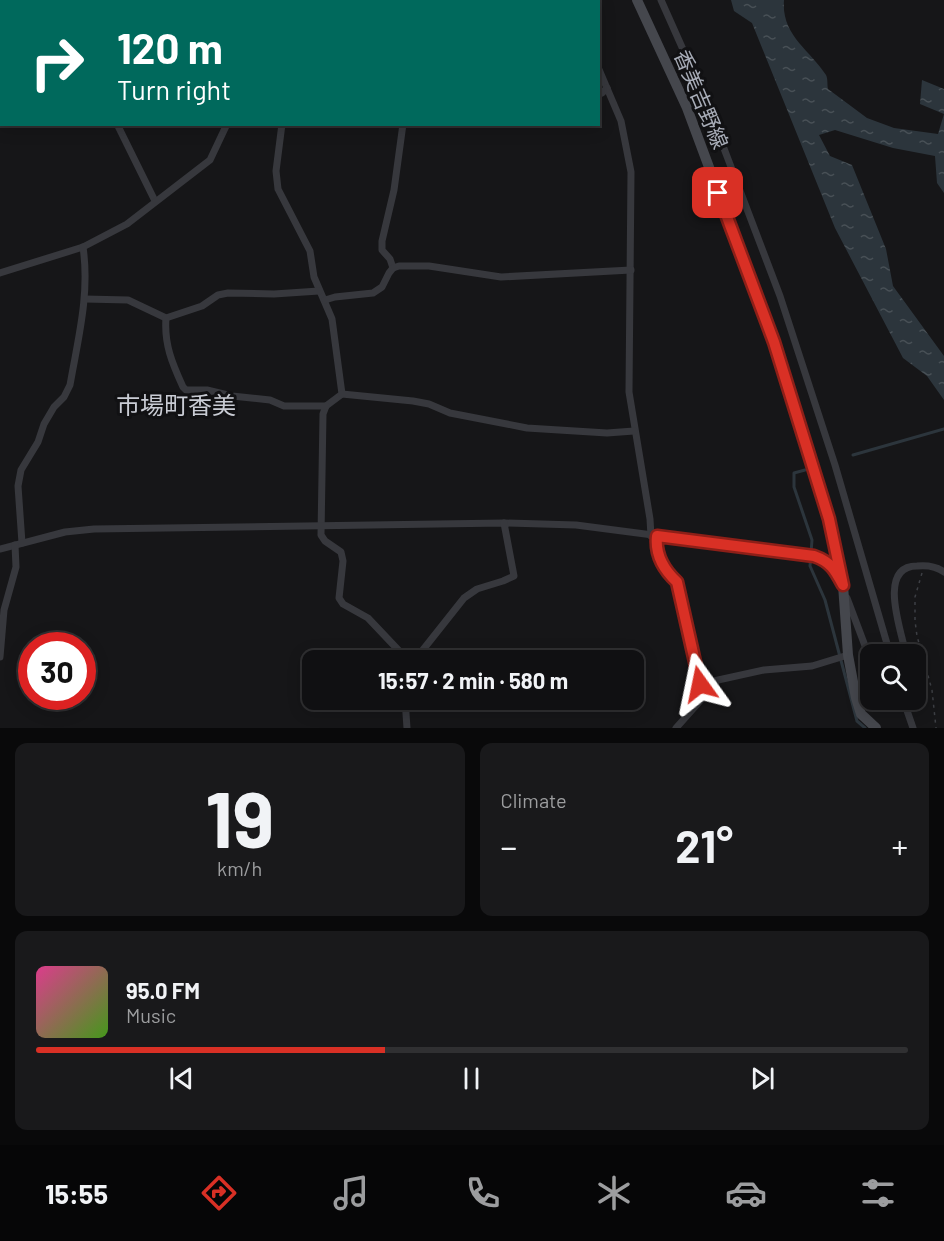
<!DOCTYPE html>
<meta charset="utf-8">
<style>
:root{--surface:#101012;--page:#19191b;--text:#f1f3f6;--muted:#9c9d9f;--line:#303032;--accent:#d93025}
body{margin:0;font-family:Barlow,"Noto Sans JP",sans-serif;background:var(--page);color:var(--text);height:100vh;display:flex;flex-direction:column;font-size:22px;white-space:nowrap}
*{box-sizing:border-box;margin:0}
p{font-size:20px;color:var(--muted)}
.icon{flex:none;width:33px;height:33px;fill:none;stroke:currentColor;stroke-width:2;stroke-linecap:round;stroke-linejoin:round}
.map{position:relative;height:728px;overflow:hidden}
.panel{display:flex;flex-direction:column;gap:15px;padding:15px;background:#09090a;flex:1}
.panel>*{flex:none}
.guide{position:absolute;left:0px;top:0px;width:600px;height:126px;box-shadow:0 3px 15px #0003,0 0 0 2px var(--line);background:#00695c;color:#fff;overflow:hidden}
.controls{position:absolute;left:860px;top:644px;display:grid;gap:12px}
.controls a{display:grid;place-items:center;width:66px;height:66px;border-radius:12px;background:var(--surface);box-shadow:0 3px 15px #0003,0 0 0 2px var(--line);font-size:30px}
.speed{position:absolute;left:18px;top:632px;display:flex;gap:12px;font-size:30px;font-weight:700;text-align:center}
.speed>*{display:grid;place-content:center;width:78px;height:78px;border-radius:50%;background:var(--surface);box-shadow:0 3px 15px #0003,0 0 0 2px var(--line);line-height:1}
.speed .limit{border:9px solid #d22;background:#fff;color:#111}
.pin{position:absolute;display:grid;place-items:center;width:51px;height:51px;color:#fff;margin:-26px;border-radius:12px;box-shadow:0 3px 9px #0006}
.me{position:absolute;width:66px;margin:-33px;rotate:348deg;stroke-linejoin:round;filter:drop-shadow(0 0 4px #0008)}
.turn{display:flex;align-items:center;gap:21px;height:126px;padding:0 18px;font-size:27px}
.turn .icon{width:78px;height:78px;stroke-width:2.5}
.turn b{display:block;font-size:42px;line-height:51px}
.big{font-size:45px;font-weight:700;line-height:1.1}
.panel .widget{flex:1;display:flex;flex-direction:column;justify-content:center;gap:9px;min-width:0;padding:0 21px;border-radius:12px;background:var(--page)}
.panel .dial{align-items:center;gap:0}
.dial b{font-size:78px;line-height:1}
.song{display:flex;align-items:center;gap:18px}
.cover{width:72px;height:72px;border-radius:9px;background:linear-gradient(135deg,hsl(330 70% 55%),hsl(100 70% 35%))}
.played{height:6px;border-radius:3px;background:linear-gradient(90deg,var(--accent) 40%,var(--line) 40%)}
.keys{display:flex;justify-content:space-around;direction:ltr}
.heat{display:flex;justify-content:space-between;align-items:center;font-size:33px;direction:ltr}
.panel .tiles{flex:1;display:grid;gap:15px;grid-template-columns:1fr 1fr}
.widget:last-child{grid-column:span 2}
.trip{position:absolute;left:302px;top:650px;width:342px;height:60px;border-radius:12px;background:var(--surface);box-shadow:0 3px 15px #0003,0 0 0 2px var(--line);font-weight:700;line-height:60px;text-align:center}
.menu{display:flex;height:96px;justify-content:space-around;align-items:center;background:#060607;color:var(--muted)}
.menu .icon{width:42px;height:42px}
.menu .current{color:var(--accent)}
.menu b{font-size:27px;color:var(--text)}
.map>svg:first-child{display:block}
.water{fill:url(#water-ripples)}
.lines{fill:none;stroke-linecap:round;stroke-linejoin:round}
.stream{stroke:#2c353c;stroke-width:3}
.path{stroke:#3d3f44;stroke-width:1.5;stroke-dasharray:3 4.5;stroke-linecap:butt}
.minor{stroke:#37383d;stroke-width:7}
.secondary{stroke:#45474d;stroke-width:10}
.route-casing{stroke:#8d1f18;stroke-width:15}
.route{stroke:#d93025;stroke-width:10}
.labels{text-anchor:middle;dominant-baseline:central;stroke-width:6;stroke-linejoin:round;paint-order:stroke}
.street-label{font-size:21px;fill:#a8adb8;stroke:#111113}
.quarter-label{font-size:24px;fill:#c9ccd4;stroke:#111113}
</style>
<div class="map">
<svg width="944" height="728" viewBox="0 0 944 728">
<defs>
<pattern id="water-ripples" width="26" height="14" patternUnits="userSpaceOnUse" patternTransform="scale(1.5)"><rect width="26" height="14" fill="#2c353c"/><path d="M2 4q2-2 4 0t4 0M15 11q2-2 4 0t4 0" fill="none" stroke="#485056"/></pattern>
</defs>
<rect width="100%" height="100%" fill="#161618"/>
<g class="water">
<path d="M 731,0 L 784,0 C 781,35 810,50 826,75 C 828,79 827,84 828,89 L 867,118 L 894,128 L 938,134 L 944,114 L 944,193 L 937,183 L 935,156 L 893,148 L 835,130 L 819,135 L 830,156 L 852,165 L 886,249 L 893,286 L 944,356 L 944,400 L 927,376 L 903,358 L 835,228 L 752,23 L 734,11 Z"/>
<polygon points="922,80 944,89 944,114 920,104"/>
</g>
<g class="lines">
<g class="stream">
<polyline points="853,455 944,429"/>
<polyline points="805,470 794,473 794,487 812,540 810,566 825,600 857,721 865,728"/>
</g>
<polyline class="path" points="922,573 915,597 915,621 917,636 932,690 936,728"/>
<g class="minor">
<polyline points="55,0 56,2"/>
<polyline points="287,0 288,2"/>
<polyline points="573,0 573,2"/>
<polyline points="661,0 706,101 780,296 835,465 890,654"/>
<polyline points="0,16 2,16"/>
<polyline points="598,67 621,121 631,172 629,392 650,519 651,536"/>
<polyline points="598,94 602,93 607,88"/>
<polyline points="117,124 155,201"/>
<polyline points="282,124 276,171 278,189 310,251 314,277 332,319 342,394 326,406 323,414 321,535 325,541 341,552 343,561 339,598 343,604 368,618 403,655 403,660"/>
<polyline points="393,268 390,259 382,250 382,241 394,190 403,124"/>
<polyline points="0,273 83,247 127,224 210,160 227,124"/>
<polyline points="85,299 128,300 166,318 202,306 218,295 228,293 274,294 319,291"/>
<polyline points="325,300 335,297 373,293 382,287 389,273 393,268 399,266 429,266 501,277 631,270"/>
<path d="M 166,318 C 164,344 172,363 183,387 L 186,390 L 207,390 L 232,396 L 270,400 L 284,406 L 326,406"/>
<polyline points="342,394 413,401 429,404 450,413 527,428 607,433 634,431"/>
<path d="M 657,536 C 655,554 664,570 677,582 L 700,684 L 701,700 L 676,728"/>
<path d="M 22,543 L 18,486 L 21,470 L 38,442 L 44,424 L 54,407 L 64,397 L 70,385 C 78,339 90,294 83,247"/>
<polyline points="0,549 65,532 94,529 504,523 576,525 814,556 829,562 839,577"/>
<polyline points="847,598 870,659"/>
<path d="M 906,654 C 901,630 877,566 917,566 C 927,565 936,566 944,572"/>
<polyline points="403,655 422,651 464,598 477,589 503,581 514,576 504,523"/>
<polyline points="0,657 4,610 16,567 15,545"/>
<polyline points="700,684 764,670 812,666 848,655"/>
<polyline points="405,699 407,728"/>
<path d="M 886,699 C 893,705 902,705 909,699"/>
<polyline points="903,699 913,728"/>
</g>
<polyline class="secondary" points="637,0 687,108 774,342 829,519 839,561 843,585 848,655 856,698 861,714 876,728"/>
</g>
<g class="lines">
<defs>
<path id="route" d="M 700,684 L 677,582 C 664,570 655,554 657,536 L 814,556 C 831,562 835,570 843,585 L 829,519 L 774,342 L 718,193"/>
</defs>
<use href="#route" class="route-casing"/>
<use href="#route" class="route"/>
</g>
<g class="labels">
<g class="street-label">
<text transform="translate(702 99) rotate(67)">香美吉野線</text>
</g>
<g class="quarter-label">
<text x="176" y="404">市場町香美</text>
</g>
</g>
</svg>
<div class="controls">
<a><svg class="icon" aria-label="search" viewBox="0 0 24 24"><circle cx="10" cy="10" r="6"/><path d="M15 15l6 6"/></svg></a>
</div>
<div class="speed"><div class="limit">30</div></div>
<div class="pin" style="left:718px;top:193px;background:#d93025"><svg class="icon" aria-label="arrive" viewBox="0 0 24 24"><path d="M6 21V4h12l-3 4 3 4H6"/></svg></div>
<svg class="me" style="left:700px;top:684px" viewBox="-20 -20 40 40"><path d="M0-17L14 15 0 8-14 15z" fill="#d93025" stroke="#fff" stroke-width="4"/></svg>
<div class="trip">15:57 · 2 min · 580 m</div>
<div class="guide">
<div class="turn"><svg class="icon" aria-label="right" viewBox="0 0 24 24"><path d="M7 20v-9h11M14 6l5 5-5 5"/></svg><div><b>120 m</b>Turn right</div></div>
</div>
</div>
<section class="panel">
<div class="tiles">
<div class="widget dial"><b>19</b><p>km/h</p></div>
<div class="widget"><p>Climate</p>
<div class="heat"><a>−</a><b class="big">21°</b><a>+</a></div>
</div>
<div class="widget">
<div class="song"><i class="cover"></i><div><b>95.0 FM</b><p>Music</p></div></div>
<div class="played"></div>
<div class="keys"><svg class="icon" aria-label="previous" viewBox="0 0 24 24"><path d="M18 5L8 12l10 7zM5 5v14"/></svg><svg class="icon" aria-label="pause" viewBox="0 0 24 24"><path d="M8 5v14M16 5v14"/></svg><svg class="icon" aria-label="next" viewBox="0 0 24 24"><path d="M6 5l10 7-10 7zM19 5v14"/></svg></div>
</div>
</div>
</section>
<nav class="menu">
<b>15:55</b>
<svg class="icon current" aria-label="directions" viewBox="0 0 24 24"><path d="M12 3l9 9-9 9-9-9zM9 14v-3h6M13 9l2 2-2 2"/></svg>
<svg class="icon" aria-label="music" viewBox="0 0 24 24"><path d="M9 18V5l10-2v13"/><circle cx="6" cy="18" r="3"/><circle cx="16" cy="16" r="3"/></svg>
<svg class="icon" aria-label="phone" viewBox="0 0 24 24"><path d="M5 4h4l2 5-3 2q2 4 5 5l2-3 5 2v4C11 20 4 13 5 4z"/></svg>
<svg class="icon" aria-label="climate" viewBox="0 0 24 24"><path d="M12 3v18M4 7l16 10M4 17L20 7"/></svg>
<svg class="icon" aria-label="car" viewBox="0 0 24 24"><path d="M5 17H2v-5l4-1 3-4h7l3 4 3 1v5h-3M9 17h6M6 11h13"/><circle cx="7" cy="17" r="2"/><circle cx="17" cy="17" r="2"/></svg>
<svg class="icon" aria-label="filters" viewBox="0 0 24 24"><path d="M4 7h16M4 17h16"/><circle cx="9" cy="7" r="2"/><circle cx="15" cy="17" r="2"/></svg>
</nav>
